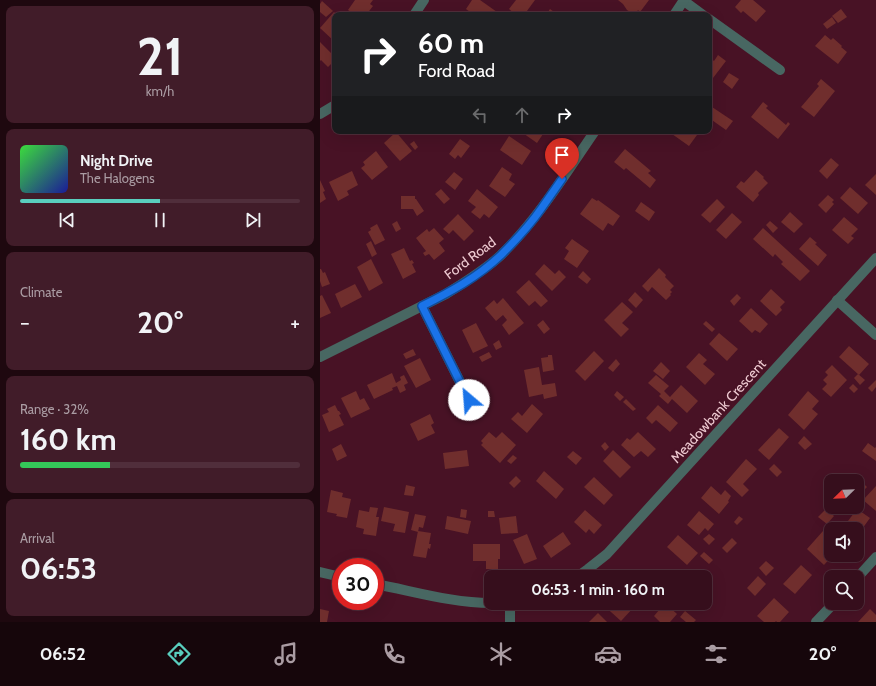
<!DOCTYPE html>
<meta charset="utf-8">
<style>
:root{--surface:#360e1c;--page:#411c29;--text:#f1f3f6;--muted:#aa9ca3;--line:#502e3b;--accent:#59cebe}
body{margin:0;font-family:Cabin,sans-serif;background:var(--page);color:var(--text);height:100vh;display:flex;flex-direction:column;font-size:15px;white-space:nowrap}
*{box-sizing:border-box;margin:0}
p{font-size:13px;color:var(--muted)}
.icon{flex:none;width:22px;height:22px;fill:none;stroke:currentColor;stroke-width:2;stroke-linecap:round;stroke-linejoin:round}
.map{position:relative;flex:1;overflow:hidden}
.panel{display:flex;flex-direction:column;gap:6px;padding:6px;background:#1e080f;width:320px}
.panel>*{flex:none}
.guide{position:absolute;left:12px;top:12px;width:380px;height:122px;border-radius:8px;box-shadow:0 4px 16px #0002,0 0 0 1px var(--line);background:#202124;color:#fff;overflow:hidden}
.needle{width:26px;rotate:247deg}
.tools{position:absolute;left:504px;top:474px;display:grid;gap:8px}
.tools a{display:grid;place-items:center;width:40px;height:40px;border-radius:8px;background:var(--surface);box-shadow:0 4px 16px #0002,0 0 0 1px var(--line);font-size:20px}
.speed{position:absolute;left:12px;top:558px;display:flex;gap:8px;font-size:20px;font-weight:700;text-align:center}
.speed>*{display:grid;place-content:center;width:52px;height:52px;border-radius:50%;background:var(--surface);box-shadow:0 4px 16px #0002,0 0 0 1px var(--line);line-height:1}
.speed .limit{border:6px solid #d22;background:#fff;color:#111}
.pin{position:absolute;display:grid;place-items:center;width:34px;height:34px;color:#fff;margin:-41px -17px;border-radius:50% 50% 50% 0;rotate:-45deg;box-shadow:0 0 4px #0007}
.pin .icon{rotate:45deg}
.me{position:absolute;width:44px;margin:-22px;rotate:333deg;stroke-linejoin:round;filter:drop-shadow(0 0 3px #0008)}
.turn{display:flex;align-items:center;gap:14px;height:84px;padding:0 20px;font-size:18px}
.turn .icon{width:52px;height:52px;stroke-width:2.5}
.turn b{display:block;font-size:28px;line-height:34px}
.lanes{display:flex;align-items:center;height:38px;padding:0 20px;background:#0003;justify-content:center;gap:20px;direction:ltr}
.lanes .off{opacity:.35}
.big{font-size:30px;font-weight:800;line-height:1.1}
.panel .tile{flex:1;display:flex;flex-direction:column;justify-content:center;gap:6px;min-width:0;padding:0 14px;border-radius:8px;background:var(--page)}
.panel .dial{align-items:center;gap:0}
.dial b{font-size:52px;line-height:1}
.song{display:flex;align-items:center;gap:12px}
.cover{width:48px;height:48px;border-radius:6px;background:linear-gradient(135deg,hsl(120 70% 55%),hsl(240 70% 35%))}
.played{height:4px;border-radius:2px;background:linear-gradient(90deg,var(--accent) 50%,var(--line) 50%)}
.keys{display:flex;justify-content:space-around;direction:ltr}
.heat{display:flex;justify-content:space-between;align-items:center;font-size:22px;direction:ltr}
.charge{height:6px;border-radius:3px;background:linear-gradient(90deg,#34c759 32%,var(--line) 0)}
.trip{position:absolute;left:164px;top:570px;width:228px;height:40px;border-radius:8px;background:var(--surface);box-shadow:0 4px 16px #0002,0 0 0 1px var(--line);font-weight:800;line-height:40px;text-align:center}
.tabs{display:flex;height:64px;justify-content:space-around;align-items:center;background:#16060b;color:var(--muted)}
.tabs .icon{width:28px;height:28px}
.tabs .selected{color:var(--accent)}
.tabs b{font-size:18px;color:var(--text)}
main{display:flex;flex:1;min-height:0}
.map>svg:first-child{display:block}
.building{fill:#702e2d}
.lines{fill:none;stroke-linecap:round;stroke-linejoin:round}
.minor{stroke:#486762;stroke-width:10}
.tertiary{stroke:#486762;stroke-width:10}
.route-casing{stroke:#114b97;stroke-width:10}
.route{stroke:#1a73e8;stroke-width:7}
.labels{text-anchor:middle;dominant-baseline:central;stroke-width:4;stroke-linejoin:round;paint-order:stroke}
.street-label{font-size:14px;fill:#efcbd2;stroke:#481225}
</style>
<main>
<section class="panel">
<div class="tile dial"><b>21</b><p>km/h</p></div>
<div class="tile">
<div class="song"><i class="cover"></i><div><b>Night Drive</b><p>The Halogens</p></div></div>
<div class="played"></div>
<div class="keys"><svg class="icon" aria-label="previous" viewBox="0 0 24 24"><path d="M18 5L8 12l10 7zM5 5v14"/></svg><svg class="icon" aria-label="pause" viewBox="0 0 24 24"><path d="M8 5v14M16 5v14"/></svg><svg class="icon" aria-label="next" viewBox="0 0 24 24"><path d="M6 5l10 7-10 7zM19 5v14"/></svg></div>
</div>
<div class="tile"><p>Climate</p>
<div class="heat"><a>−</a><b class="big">20°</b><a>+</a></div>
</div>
<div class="tile"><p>Range · 32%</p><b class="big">160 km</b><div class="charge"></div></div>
<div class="tile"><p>Arrival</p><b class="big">06:53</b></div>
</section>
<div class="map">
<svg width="556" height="622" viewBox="0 0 556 622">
<rect width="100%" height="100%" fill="#481225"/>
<g class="building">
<polygon points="35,0 53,0 50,4 53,6 46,15 43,14 42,15 35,15 28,10"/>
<polygon points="152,0 160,0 177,12 175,15 154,15 146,9"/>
<polygon points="196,0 215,0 204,15 196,15 189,9"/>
<polygon points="298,0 329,0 320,12 318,10 315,15 307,10 303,4"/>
<polygon points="421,0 433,0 446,11 436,22 423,11 421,13 415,7"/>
<polygon points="2,1 13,11 6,17 0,12 0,4"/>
<polygon points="230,9 238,15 226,15"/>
<polygon points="521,9 527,17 518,23 512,16"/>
<polygon points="14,12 17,15 15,15 15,42 0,28"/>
<polygon points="512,17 516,23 507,29 503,24"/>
<polygon points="505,35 511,40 513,38 522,46 521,47 527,52 518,64 495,46"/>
<polygon points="0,42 15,57 15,60 8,67 1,60 0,61"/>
<polygon points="398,55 406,61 393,78 389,75 389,57 394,61"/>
<polygon points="409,73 419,79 412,89 403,82"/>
<polygon points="501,79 515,91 494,117 481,107 499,86 497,84"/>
<polygon points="443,102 448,106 446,108 466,125 468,122 470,124 458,139 431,117"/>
<polygon points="389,105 413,121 406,130 389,118"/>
<polygon points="200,131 225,131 217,143"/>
<polygon points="354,131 360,131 364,134 366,132 368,133 369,131 371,131 377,135 369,146 352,134"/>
<polygon points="76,132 92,151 80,161 64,143"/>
<polygon points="189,136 211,151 202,165 180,150"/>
<polygon points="140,139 150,146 141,158 138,155 135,159 129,154"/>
<polygon points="94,141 98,147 95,150 90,144"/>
<polygon points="305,149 331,171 328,173 336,180 330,188 306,168 304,170 294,162"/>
<polygon points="56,151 68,167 52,180 41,168 45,165 43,162"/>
<polygon points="511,158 519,165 507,179 499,171"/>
<polygon points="182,167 192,174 189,180 195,184 185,197 169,186"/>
<polygon points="436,170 444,177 443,178 448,183 438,193 439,195 433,202 416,187 421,181 424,183"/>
<polygon points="32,171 38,185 27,191 29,195 18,201 9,182"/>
<polygon points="134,172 143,179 135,190 125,182"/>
<polygon points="556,174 556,195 545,185"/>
<polygon points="0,180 5,191 3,192 6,199 0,203"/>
<polygon points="530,187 548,203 538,214 520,198"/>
<polygon points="121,189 130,199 124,204 115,194"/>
<polygon points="157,189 178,207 169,218 164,214 160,219 151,212 156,207 148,201"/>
<polygon points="508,195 514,200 512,202 514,204 506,213 498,205"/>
<polygon points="81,196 95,196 95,199 96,199 104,211 97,216 93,209 81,209"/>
<polygon points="272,198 277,201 278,200 300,216 293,226 288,223 283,231 260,214"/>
<polygon points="397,199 405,207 390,223 381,215"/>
<polygon points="321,202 335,212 329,221 315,211"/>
<polygon points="470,212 483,224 474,233 461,222"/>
<polygon points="412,213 422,222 406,239 396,230"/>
<polygon points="138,214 154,231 144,241 133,230 129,234 123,229"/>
<polygon points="524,217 538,229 531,236 534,238 528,244 512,230"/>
<polygon points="77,221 81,229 76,232 72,224"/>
<polygon points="450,221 458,228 453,233 446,225"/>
<polygon points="57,224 65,240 55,245 48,232 51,230 50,228"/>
<polygon points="114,228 124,239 119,243 125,251 114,260 109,254 105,256 103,253 106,251 96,238 107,229 109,232"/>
<polygon points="443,228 490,271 480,281 461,264 463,262 455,254 453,257 433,239"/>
<polygon points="490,237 497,243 495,244 507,255 498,266 479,249"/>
<polygon points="252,239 269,251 257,268 244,259 249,251 245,248"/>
<polygon points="51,241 57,254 52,257 46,244"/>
<polygon points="84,248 90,261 92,260 94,263 92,264 96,272 83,279 71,254"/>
<polygon points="51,259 63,283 49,291 37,267"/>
<polygon points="224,264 235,274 239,270 246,277 232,291 215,274"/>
<polygon points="339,268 346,275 345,277 354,286 350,290 352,292 350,294 351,295 346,300 332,287 328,292 322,286"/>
<polygon points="0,269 1,269 3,273 5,272 10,284 2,287 0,281"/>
<polygon points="263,271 271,279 267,284 258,277"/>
<polygon points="209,280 228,301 221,307 215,301 209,306 196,292"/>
<polygon points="35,284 42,297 21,308 15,294"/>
<polygon points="451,289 465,302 460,307 462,310 456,316 440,301"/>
<polygon points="315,292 323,300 316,308 308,300"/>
<polygon points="417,294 421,298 414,306 410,301"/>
<polygon points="2,295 11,313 0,318 0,296"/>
<polygon points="183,298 204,323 189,335 182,325 187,320 183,315 176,321 165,308 174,300 177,304"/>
<polygon points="302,302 313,312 302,323 309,329 301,337 284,320"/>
<polygon points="431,308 448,324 440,333 435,330 432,333 419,321"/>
<polygon points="223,320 230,329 224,334 217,325"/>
<polygon points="386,321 395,329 392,332 383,324"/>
<polygon points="156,323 168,346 153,353 142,330"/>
<polygon points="399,333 418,349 407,361 389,344"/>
<polygon points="179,340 182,347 176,350 173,344"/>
<polygon points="529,346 549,364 539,375 519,357"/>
<polygon points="93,349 96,355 86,359 83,354"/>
<polygon points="274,351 284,361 265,381 255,371"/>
<polygon points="169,352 172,357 162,362 159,357"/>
<polygon points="379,353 387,360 383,364 395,374 385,385 366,367"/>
<polygon points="228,355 232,355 234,370 223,372 221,358 228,357"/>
<polygon points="100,358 111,380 96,388 84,366"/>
<polygon points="296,359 300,364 293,372 288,368"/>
<polygon points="341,362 350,371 343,379 333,371"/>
<polygon points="512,365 527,380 511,397 502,389 507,384 503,380 508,375 505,372"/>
<polygon points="219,367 222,385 235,383 237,396 224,399 223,394 209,397 204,370"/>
<polygon points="72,373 76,383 81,380 80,377 84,375 88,383 84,385 86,390 80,393 77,386 72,388 73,390 54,399 47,385"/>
<polygon points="538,374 545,380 540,385 534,378"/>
<polygon points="336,375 349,386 344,391 350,397 361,385 378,401 367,413 352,399 348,404 339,396 341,394 328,383"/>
<polygon points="556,380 556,387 552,392 548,388"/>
<polygon points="533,384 538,389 534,393 529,388"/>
<polygon points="36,391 40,400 44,398 50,409 31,418 21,398"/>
<polygon points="297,391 304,397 300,401 294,395"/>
<polygon points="488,391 499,401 492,409 498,414 484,430 468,415"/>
<polygon points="306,399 316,409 313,411 303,402"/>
<polygon points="212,404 223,414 207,433 191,419 198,412 202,416"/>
<polygon points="15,405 18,411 19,411 21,414 19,415 24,425 9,432 2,415 9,412 7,409"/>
<polygon points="338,405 358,423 350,432 336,420 332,424 326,418"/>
<polygon points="110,414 114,423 111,425 115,433 98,441 90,424"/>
<polygon points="459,428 469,437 449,460 438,450"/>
<polygon points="169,432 176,438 182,432 196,445 180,463 161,445 163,443 161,441"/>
<polygon points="318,432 336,449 328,457 321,451 314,457 301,445 307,438 310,440"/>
<polygon points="484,436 492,444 485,450 478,443"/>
<polygon points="285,442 289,447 285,451 281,446"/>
<polygon points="548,443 555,448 556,447 556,461 542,451"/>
<polygon points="21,444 27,456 17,461 12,449"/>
<polygon points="147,450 149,466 125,469 123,453"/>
<polygon points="293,450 311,467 300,478 283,461"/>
<polygon points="253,451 262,458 256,465 247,457"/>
<polygon points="193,455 197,458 191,464 187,461"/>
<polygon points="426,459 437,469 423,484 429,490 422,497 406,482"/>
<polygon points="454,464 462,472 457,477 449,469"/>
<polygon points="224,471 244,489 236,499 216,481"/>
<polygon points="527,474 531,479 532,478 535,481 523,481 522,480"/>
<polygon points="196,476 201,481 194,488 189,483"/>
<polygon points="274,477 293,495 284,505 264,487"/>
<polygon points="542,482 547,487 537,497 537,483 539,485"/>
<polygon points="86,485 95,487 93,496 84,495"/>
<polygon points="391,486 401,495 405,490 411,496 408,501 409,502 399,514 381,498"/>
<polygon points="556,486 556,511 543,500"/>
<polygon points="11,490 23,493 22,497 31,499 27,518 16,516 17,514 7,512"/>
<polygon points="50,507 58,508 56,517 59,517 56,536 43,534 44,529 36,527 39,510 49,512"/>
<polygon points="64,507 89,512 85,533 73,531 75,524 61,521"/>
<polygon points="141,509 147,510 146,518 140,517"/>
<polygon points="506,509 514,516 507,524 498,517"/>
<polygon points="537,509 550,518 537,536 537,529 522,529"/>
<polygon points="265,510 282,525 274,534 269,529 266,533 254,522"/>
<polygon points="168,511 174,511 175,517 168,517"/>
<polygon points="379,511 394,524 388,531 385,528 379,535 367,525"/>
<polygon points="95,514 106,516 103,528 99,527 98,532 91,530"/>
<polygon points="127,516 151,521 148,534 125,529"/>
<polygon points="196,516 198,533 181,534 179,518"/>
<polygon points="419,516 423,519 417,525 414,522"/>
<polygon points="98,531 111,533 109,544 111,544 110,549 108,548 106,558 93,556"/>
<polygon points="503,531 511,539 511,547 508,550 511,553 511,555 513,555 504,565 487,549"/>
<polygon points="243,532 251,544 231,558 223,546"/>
<polygon points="207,534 217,559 204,564 193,540"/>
<polygon points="389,534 395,539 389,545 383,539"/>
<polygon points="358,535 378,553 367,565 347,547"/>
<polygon points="412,538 417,543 407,553 402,548"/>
<polygon points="153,544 180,544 180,559 178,559 178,569 166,569 166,561 153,561"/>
<polygon points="384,552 393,560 389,564 380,556"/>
<polygon points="446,561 454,568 446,576 439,568"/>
<polygon points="481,565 492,575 475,594 463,584"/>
<polygon points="438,576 446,584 435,596 427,588"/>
<polygon points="454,598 469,612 460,622 457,622 456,621 455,622 444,622 437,616"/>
<polygon points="281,603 309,603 314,607 301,621"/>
<polygon points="345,603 357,614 350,622 340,622 334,616"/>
<polygon points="0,609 9,611 7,622 0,622"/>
<polygon points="550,609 556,615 556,622 538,622"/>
<polygon points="365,611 376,620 374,622 366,622 360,617"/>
<polygon points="278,613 287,622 269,622"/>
</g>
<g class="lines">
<g class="minor">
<polyline points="364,1 383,15"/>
<polyline points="94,15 104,0"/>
<polyline points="389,19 460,70"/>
<polyline points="0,114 15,105"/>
<polyline points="517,300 556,335"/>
<polyline points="102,306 149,400"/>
<polyline points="0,572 21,577"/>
<polyline points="257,577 268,569 287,554 556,258"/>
<polyline points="537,578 556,557"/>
<path d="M 55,584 C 93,591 132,603 171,603"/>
<polyline points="190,603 190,622"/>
<polyline points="496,622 514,603"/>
</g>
<g class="tertiary">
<polyline points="354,15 364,0"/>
<path d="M 0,357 L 126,294 C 145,282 165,270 181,255 C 218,219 246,173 275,131"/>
</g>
</g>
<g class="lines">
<defs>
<path id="route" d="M 149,400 L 102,306 C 130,292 158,277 181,255 C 195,241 210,225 221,209 C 228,199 235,189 242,179"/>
</defs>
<use href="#route" class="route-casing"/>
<use href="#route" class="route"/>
</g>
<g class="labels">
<g class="street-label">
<text transform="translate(150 258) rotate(-37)">Ford Road</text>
<text transform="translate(398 411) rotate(-48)">Meadowbank Crescent</text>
</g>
</g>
</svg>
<div class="tools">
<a><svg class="needle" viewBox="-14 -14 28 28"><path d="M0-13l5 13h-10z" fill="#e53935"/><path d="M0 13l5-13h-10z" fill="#aa9ca3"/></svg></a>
<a><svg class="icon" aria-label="sound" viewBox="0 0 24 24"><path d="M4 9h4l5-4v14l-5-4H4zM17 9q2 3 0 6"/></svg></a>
<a><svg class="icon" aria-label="search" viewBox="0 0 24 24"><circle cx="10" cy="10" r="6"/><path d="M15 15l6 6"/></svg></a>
</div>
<div class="speed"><div class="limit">30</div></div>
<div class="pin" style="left:242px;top:179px;background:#d93025"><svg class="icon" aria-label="arrive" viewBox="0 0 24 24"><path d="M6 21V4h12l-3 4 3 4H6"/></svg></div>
<svg class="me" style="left:149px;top:400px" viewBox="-20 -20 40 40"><circle r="19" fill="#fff"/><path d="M0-13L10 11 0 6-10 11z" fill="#1a73e8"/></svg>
<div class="trip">06:53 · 1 min · 160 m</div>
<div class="guide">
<div class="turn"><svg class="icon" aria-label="right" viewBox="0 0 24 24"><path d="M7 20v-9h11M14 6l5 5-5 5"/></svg><div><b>60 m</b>Ford Road</div></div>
<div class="lanes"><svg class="icon off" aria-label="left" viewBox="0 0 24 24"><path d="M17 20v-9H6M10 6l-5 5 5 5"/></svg><svg class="icon off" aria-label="ahead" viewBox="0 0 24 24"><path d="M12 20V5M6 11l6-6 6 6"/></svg><svg class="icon" aria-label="right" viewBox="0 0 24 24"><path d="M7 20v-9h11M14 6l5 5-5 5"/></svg></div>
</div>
</div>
</main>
<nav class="tabs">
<b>06:52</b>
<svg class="icon selected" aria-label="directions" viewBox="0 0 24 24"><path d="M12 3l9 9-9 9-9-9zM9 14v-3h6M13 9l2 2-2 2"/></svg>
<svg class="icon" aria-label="music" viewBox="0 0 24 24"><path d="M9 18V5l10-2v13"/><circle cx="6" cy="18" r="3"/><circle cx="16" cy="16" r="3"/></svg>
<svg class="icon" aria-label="phone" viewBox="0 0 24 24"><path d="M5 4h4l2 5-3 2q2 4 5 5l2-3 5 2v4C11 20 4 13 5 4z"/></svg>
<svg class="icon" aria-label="climate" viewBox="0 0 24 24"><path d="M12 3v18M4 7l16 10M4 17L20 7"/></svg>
<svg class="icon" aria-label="car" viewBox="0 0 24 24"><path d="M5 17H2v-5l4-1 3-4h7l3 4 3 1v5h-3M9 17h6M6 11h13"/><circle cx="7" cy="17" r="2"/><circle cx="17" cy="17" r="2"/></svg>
<svg class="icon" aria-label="filters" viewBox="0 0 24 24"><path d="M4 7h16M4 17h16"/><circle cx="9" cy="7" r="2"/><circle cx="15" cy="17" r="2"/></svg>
<b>20°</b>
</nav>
